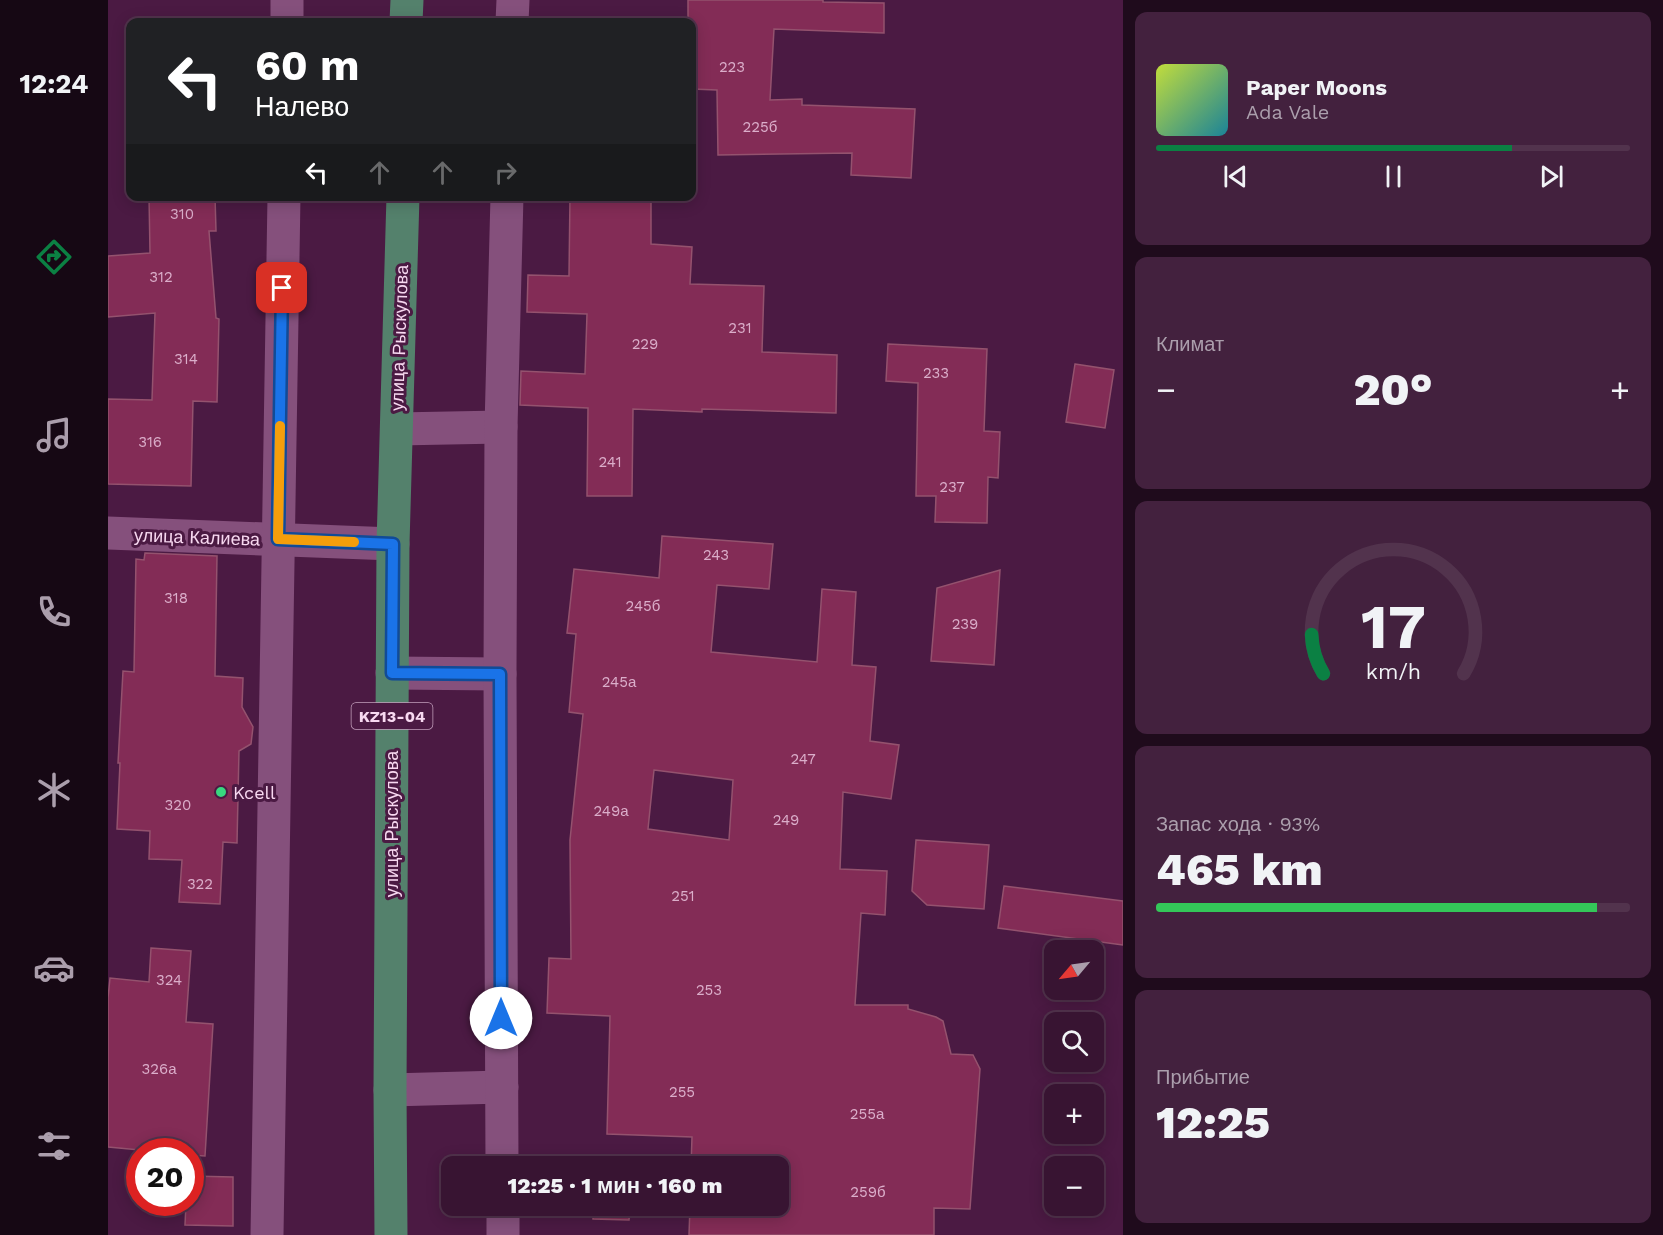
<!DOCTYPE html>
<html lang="ru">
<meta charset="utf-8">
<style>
:root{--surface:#381432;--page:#43213e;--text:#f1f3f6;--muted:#ab9eac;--line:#52334d;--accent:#0b8043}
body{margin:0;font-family:"Work Sans",sans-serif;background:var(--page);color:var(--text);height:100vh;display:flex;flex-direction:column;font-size:22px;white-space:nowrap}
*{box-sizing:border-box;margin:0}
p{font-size:20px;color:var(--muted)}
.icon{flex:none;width:33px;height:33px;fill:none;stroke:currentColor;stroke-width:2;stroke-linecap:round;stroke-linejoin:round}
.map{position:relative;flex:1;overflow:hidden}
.details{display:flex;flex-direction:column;gap:12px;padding:12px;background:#1f0b1c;width:540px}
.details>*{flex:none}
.guide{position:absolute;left:18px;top:18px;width:570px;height:183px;border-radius:12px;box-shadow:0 3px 15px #0003,0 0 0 2px var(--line);background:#202124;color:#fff;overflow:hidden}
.needle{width:39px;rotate:241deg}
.fabs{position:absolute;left:936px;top:940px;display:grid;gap:12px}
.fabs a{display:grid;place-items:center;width:60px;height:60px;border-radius:12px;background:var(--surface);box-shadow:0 3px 15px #0003,0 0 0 2px var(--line);font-size:30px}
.speed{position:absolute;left:18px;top:1138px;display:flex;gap:12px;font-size:30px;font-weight:700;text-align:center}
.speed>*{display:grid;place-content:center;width:78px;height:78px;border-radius:50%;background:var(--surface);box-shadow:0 3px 15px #0003,0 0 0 2px var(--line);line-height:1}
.speed .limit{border:9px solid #d22;background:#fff;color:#111}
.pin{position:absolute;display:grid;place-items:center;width:51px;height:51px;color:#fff;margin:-26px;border-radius:12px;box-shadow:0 3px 9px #0006}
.me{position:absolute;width:66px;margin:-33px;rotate:0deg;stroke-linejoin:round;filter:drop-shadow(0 0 4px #0008)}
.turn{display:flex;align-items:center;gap:21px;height:126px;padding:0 30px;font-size:27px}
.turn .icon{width:78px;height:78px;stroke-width:2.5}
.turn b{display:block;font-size:42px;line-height:51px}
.lanes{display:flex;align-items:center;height:57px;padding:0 30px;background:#0003;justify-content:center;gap:30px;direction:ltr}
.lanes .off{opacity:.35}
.big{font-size:45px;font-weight:800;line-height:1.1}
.details .tile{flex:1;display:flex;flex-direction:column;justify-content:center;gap:9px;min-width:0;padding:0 21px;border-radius:12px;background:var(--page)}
.details .dial{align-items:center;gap:0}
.dial svg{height:156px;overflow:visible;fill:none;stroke:var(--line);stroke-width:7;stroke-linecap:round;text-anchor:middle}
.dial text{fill:var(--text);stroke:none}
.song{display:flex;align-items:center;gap:18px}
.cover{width:72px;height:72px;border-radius:9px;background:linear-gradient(135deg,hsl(70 70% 55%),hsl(190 70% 35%))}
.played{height:6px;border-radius:3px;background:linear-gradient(90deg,var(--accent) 75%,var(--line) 75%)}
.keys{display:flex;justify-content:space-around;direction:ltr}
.heat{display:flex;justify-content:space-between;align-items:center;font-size:33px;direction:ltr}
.charge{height:9px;border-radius:4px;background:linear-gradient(90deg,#34c759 93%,var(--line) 0)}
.trip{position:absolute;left:333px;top:1156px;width:348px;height:60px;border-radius:12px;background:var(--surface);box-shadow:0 3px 15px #0003,0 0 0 2px var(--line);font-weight:800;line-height:60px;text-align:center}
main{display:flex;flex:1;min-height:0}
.tabs{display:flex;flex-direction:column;width:108px;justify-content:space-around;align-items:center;background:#160814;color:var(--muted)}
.tabs .icon{width:42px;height:42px}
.tabs .selected{color:var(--accent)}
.tabs b{font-size:27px;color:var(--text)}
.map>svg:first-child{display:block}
.building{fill:#832c56;stroke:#94526e;stroke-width:1.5;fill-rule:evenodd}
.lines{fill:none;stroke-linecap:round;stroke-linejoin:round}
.minor{stroke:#85507c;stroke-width:33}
.major{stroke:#54816c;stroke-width:33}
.route-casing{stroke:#114b97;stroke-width:15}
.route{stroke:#1a73e8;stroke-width:10}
.slow{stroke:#f59e0b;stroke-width:10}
.poi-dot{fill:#39d87f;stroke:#4b1a43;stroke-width:2}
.labels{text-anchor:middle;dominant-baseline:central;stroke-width:6;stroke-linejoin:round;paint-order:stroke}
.number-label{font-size:15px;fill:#dbaeca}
.shield{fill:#4b1a43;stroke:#c4a0bd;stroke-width:1.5}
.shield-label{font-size:16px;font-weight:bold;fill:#f8d9f1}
.street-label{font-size:18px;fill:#f8d9f1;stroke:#4b1a43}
.poi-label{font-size:18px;fill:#f8d9f1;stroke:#4b1a43;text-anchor:start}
</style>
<main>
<nav class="tabs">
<b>12:24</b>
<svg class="icon selected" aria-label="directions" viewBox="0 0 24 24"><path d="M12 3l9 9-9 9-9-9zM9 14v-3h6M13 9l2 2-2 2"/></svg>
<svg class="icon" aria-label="music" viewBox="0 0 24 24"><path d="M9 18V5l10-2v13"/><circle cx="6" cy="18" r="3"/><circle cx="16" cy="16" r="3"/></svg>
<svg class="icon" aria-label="phone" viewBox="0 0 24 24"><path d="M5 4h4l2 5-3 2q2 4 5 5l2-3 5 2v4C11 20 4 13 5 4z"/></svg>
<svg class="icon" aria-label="climate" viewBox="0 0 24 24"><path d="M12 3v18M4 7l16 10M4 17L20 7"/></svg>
<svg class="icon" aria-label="car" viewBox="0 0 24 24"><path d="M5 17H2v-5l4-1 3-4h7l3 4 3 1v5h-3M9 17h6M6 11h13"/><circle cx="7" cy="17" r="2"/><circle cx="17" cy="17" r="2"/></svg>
<svg class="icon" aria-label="filters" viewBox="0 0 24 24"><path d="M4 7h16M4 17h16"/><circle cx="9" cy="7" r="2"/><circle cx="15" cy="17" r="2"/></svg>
</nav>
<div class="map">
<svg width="1015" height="1235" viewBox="0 0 1015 1235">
<rect width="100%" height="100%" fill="#4b1a43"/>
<g class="building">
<polygon points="580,0 715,0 715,2 776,3 776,33 666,29 662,100 694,99 694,105 807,109 803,178 743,175 744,153 610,155 609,90 584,89 584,22 580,22"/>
<polygon points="41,196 107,196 108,231 101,231 108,318 111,319 109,402 85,401 83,486 0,484 0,399 44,400 47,313 0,317 0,256 42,253"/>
<polygon points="462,196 543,196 543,244 584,247 582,284 656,286 654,352 729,355 728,413 594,409 594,412 525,409 524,496 479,496 480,408 412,405 413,371 477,374 479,314 419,312 420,275 461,276"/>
<polygon points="780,344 879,349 876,431 892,432 890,478 880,477 879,523 827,522 828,496 808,496 810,383 778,381"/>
<polygon points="967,364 1006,370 997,428 958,422"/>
<path d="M 554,536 L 665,544 L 661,589 L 609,585 L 603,652 L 709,662 L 714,589 L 748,592 L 744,665 L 768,667 L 762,741 L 791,745 L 783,799 L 735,792 L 732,869 L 779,871 L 777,915 L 753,913 L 747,1005 L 800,1005 L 800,1009 L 828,1017 L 835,1021 L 843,1054 L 865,1055 L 872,1069 L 862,1209 L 826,1208 L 826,1235 L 581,1235 L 582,1206 L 670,1206 L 670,1167 L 583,1167 L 584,1137 L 499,1134 L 502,1016 L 439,1013 L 441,958 L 463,959 L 462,840 L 475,714 L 461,712 L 468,634 L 459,633 L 466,569 L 551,578 ZM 546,770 L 625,780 L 621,840 L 540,829 Z"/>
<polygon points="37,553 109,556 107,676 135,678 134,707 145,727 143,744 131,751 129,843 115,842 112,904 71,902 74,860 41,859 42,831 9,829 12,763 10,763 15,671 26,672 28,559 36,560"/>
<polygon points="892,570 886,665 823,661 829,588"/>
<polygon points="808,840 881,845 876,909 819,905 804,891"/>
<polygon points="896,886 1015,901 1015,945 890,928"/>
<polygon points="43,948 83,951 78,1022 105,1024 97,1156 82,1155 82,1152 53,1152 0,1147 0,998 2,978 41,982"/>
<rect x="486" y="1157" width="36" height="10"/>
<polygon points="82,1176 125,1177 125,1226 77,1225 78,1203 82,1203"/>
<polygon points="485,1206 522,1206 521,1220 485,1219"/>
</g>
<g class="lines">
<g class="minor">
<polyline points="179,22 179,0"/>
<polyline points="404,22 405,0"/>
<polyline points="289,429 393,427"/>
<polyline points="0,533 285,544"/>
<polyline points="284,673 392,674"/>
<polyline points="282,1090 394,1087"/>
<polyline points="394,1167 392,674 393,427 399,196"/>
<polyline points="395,1206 395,1235"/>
<polyline points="159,1235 176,196"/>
</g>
<g class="major">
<polyline points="298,22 299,0"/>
<polyline points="283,1235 282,1090 285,544 295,196"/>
</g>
</g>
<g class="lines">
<defs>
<polyline id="route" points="174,288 170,539 285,544 284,673 392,674 393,1018"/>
</defs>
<use href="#route" class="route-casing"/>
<use href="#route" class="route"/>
<polyline class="slow" points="172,426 170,539 246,542"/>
</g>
<circle class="poi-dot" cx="113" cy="792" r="6"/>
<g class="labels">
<g class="number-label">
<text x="624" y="67">223</text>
<text x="652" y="127">225б</text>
<text x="74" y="214">310</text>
<text x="53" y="277">312</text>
<text x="632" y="328">231</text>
<text x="537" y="344">229</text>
<text x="78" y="359">314</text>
<text x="828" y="373">233</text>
<text x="42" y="442">316</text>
<text x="502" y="462">241</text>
<text x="844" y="487">237</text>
<text x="608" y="555">243</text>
<text x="68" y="598">318</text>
<text x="535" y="606">245б</text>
<text x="857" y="624">239</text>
<text x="511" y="682">245а</text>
<text x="695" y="759">247</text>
<text x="70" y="805">320</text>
<text x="503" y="811">249а</text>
<text x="678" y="820">249</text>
<text x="92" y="884">322</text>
<text x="575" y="896">251</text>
<text x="61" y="980">324</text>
<text x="601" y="990">253</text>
<text x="51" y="1069">326а</text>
<text x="574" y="1092">255</text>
<text x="759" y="1114">255а</text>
<text x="760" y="1192">259б</text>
</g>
<rect class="shield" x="243.5" y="703" width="81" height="26" rx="4.5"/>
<g class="shield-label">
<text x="284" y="716">KZ13-04</text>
</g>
<g class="street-label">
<text transform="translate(291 338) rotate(-88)">улица Рыскулова</text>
<text transform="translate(89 537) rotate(2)">улица Калиева</text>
<text transform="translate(283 824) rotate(-90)">улица Рыскулова</text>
</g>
<g class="poi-label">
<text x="125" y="792">Kcell</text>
</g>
</g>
</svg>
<div class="fabs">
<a><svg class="needle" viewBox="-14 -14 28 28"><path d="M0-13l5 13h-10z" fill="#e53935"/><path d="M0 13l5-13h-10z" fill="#ab9eac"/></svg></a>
<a><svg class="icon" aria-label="search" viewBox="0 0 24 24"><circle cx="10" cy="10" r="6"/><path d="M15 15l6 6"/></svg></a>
<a>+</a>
<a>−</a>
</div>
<div class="speed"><div class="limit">20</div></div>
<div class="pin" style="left:174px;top:288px;background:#d93025"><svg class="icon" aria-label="arrive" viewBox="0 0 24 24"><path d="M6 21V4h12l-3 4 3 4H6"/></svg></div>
<svg class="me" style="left:393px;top:1018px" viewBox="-20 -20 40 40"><circle r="19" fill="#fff"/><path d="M0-13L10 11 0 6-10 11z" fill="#1a73e8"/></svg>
<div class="trip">12:25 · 1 мин · 160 m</div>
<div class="guide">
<div class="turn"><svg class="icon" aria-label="left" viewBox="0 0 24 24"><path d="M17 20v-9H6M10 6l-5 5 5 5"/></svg><div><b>60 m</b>Налево</div></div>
<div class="lanes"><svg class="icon" aria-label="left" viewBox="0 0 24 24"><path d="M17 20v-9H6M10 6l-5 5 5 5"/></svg><svg class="icon off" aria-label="ahead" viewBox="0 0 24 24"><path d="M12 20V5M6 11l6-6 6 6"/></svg><svg class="icon off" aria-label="ahead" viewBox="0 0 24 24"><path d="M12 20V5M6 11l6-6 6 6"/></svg><svg class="icon off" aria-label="right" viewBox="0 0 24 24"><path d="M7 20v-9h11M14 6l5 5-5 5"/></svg></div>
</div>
</div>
<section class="details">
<div class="tile">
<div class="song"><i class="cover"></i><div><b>Paper Moons</b><p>Ada Vale</p></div></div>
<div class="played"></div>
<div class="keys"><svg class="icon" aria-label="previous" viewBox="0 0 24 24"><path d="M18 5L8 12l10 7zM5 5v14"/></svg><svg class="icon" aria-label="pause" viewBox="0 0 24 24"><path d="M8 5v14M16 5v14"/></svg><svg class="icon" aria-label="next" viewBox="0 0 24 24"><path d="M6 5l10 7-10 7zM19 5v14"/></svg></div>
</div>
<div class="tile"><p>Климат</p>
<div class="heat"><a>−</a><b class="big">20°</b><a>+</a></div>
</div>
<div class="tile dial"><svg viewBox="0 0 100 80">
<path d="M14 69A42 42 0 1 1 86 69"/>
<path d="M14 69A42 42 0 0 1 8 49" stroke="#0b8043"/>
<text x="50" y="56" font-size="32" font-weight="700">17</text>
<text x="50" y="72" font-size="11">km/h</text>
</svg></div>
<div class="tile"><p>Запас хода · 93%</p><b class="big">465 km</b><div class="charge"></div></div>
<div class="tile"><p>Прибытие</p><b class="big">12:25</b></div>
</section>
</main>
